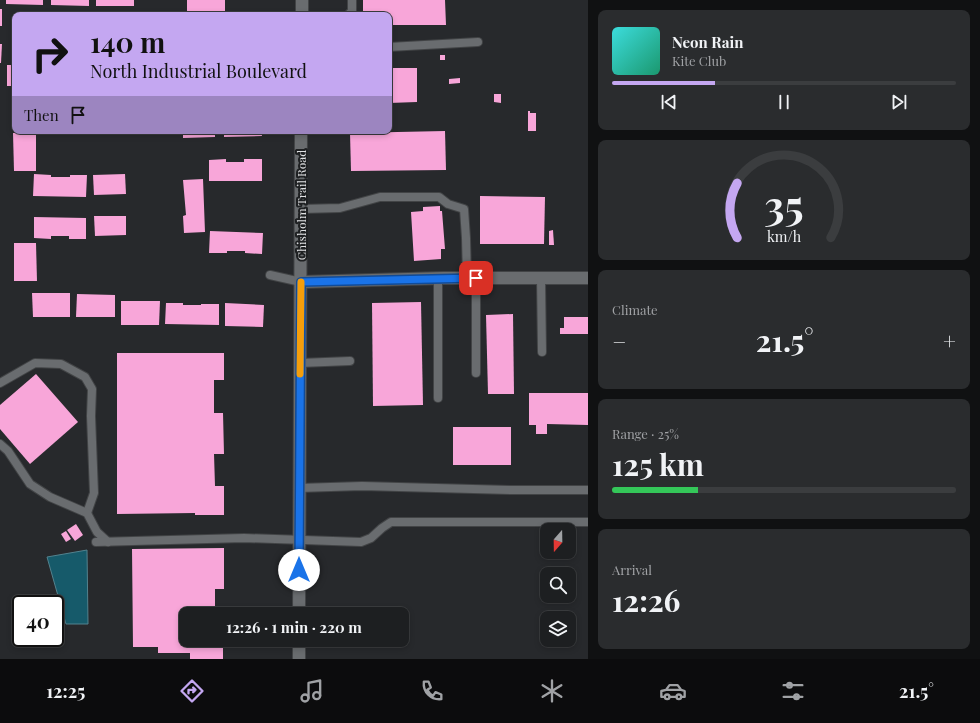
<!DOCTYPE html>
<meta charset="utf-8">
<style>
:root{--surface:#1d1f21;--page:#2a2c2e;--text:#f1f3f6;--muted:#a0a2a5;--line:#3b3d3f;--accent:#c4a7f1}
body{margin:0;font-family:"Playfair Display",serif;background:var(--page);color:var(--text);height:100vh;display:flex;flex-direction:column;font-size:15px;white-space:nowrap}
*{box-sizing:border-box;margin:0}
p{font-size:13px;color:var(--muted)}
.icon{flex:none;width:22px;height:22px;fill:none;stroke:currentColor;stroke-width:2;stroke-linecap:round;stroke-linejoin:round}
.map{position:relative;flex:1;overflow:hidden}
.sheet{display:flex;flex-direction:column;gap:10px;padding:10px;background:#101112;width:392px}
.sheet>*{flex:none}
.hud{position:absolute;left:12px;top:12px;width:380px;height:122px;border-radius:8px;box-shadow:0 2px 6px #0003,0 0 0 1px var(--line);background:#c4a7f1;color:#111;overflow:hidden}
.needle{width:26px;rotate:200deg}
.buttons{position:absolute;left:540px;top:523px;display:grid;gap:8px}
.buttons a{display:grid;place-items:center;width:36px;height:36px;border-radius:8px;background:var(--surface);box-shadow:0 2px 6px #0003,0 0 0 1px var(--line);font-size:20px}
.speed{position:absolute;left:12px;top:595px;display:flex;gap:8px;font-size:20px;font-weight:700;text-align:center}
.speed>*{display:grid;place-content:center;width:52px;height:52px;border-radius:50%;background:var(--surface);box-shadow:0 2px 6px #0003,0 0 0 1px var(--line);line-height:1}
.speed .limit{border:2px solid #111;border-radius:6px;background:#fff;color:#111}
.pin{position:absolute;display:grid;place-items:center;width:34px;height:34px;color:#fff;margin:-17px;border-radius:8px;box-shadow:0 2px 6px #0006}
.me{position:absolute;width:44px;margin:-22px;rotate:0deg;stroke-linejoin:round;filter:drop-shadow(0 0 3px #0008)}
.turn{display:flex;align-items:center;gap:14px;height:84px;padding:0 12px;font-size:18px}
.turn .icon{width:52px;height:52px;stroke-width:2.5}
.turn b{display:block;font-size:28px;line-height:34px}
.then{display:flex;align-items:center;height:38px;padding:0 12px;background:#0003;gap:8px;font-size:15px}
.big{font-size:30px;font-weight:700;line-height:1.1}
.sheet .tile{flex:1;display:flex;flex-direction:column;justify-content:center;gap:6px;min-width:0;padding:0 14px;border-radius:8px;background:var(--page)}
.sheet .dial{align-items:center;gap:0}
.dial svg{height:104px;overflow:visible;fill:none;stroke:var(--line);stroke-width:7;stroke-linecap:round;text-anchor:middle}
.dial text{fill:var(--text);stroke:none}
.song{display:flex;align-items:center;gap:12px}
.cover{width:48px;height:48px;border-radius:6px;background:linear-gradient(135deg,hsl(180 70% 55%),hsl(160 70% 35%))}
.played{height:4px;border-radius:2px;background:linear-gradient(90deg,var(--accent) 30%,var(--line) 30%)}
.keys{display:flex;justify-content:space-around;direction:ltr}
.heat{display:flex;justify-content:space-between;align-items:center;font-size:22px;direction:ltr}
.charge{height:6px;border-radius:3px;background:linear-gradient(90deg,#34c759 25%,var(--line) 0)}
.trip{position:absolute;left:179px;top:607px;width:230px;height:40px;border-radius:8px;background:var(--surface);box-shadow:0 2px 6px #0003,0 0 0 1px var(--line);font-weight:700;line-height:40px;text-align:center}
.menu{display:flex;height:64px;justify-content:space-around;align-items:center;background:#0c0c0d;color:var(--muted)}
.menu .icon{width:28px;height:28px}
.menu .selected{color:var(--accent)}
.menu b{font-size:18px;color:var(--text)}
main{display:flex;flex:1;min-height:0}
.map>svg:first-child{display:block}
.water{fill:#165a6a;stroke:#53828e}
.building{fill:#f8a6d9}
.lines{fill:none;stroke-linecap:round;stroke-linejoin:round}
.lane-casing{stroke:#424446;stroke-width:10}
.street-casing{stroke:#424446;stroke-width:14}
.secondary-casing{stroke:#424446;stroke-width:14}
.lane{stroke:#696c6f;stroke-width:8}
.street{stroke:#696c6f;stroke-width:12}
.secondary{stroke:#696c6f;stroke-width:12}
.route-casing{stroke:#114b97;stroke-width:10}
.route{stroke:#1a73e8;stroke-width:7}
.slow{stroke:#f59e0b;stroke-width:7}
.labels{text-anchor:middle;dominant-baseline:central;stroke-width:4;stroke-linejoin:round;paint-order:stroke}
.street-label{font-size:12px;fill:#e0e1e3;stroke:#1e2022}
</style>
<main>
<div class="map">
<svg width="588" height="659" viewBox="0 0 588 659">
<rect width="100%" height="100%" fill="#27292c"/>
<polygon class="water" points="87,550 88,624 66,624 47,557"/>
<g class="building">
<polygon points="6,0 43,0 43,5 6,4"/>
<polygon points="51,0 89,0 89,6 51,5"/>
<rect x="96" y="0" width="38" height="6"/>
<rect x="187" y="0" width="38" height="15"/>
<polygon points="363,0 445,0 446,25 389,25 389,15 363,15"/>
<rect x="0" y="9" width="2" height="17"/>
<polygon points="0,44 2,44 1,63 0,63"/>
<rect x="440" y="55" width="5" height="5"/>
<rect x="7" y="65" width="8" height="21"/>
<polygon points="389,68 417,68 417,102 389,103"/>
<polygon points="460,78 460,83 449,84 449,79"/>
<polygon points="494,94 501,94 501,103 494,102"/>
<polygon points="528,111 530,111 530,113 536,113 536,131 528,131"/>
<rect x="41" y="131" width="37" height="3"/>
<polygon points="87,131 124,131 124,133 87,134"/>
<polygon points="183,131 215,131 215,137 183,138"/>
<polygon points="224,131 261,131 262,136 224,137"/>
<polygon points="445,131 446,170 351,171 350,133"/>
<polygon points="13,133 36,133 36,171 14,171"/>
<polygon points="226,159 226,162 244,162 244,159 262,159 262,181 209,181 209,160"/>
<polygon points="34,174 51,175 51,177 70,177 70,175 87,175 86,197 33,196"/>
<polygon points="125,174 126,194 94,195 93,175"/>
<polygon points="203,179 205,232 184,233 183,216 186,215 183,180"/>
<polygon points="480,196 545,197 544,244 480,244"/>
<polygon points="440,206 440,211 442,211 445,249 441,249 441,259 414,261 411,212 423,211 423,207"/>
<polygon points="94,216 126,216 126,235 95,236"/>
<polygon points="34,217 86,218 86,239 69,239 69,236 51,236 51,239 34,238"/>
<polygon points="553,230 554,245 549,245 549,231"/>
<polygon points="210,231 263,233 262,254 245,253 245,251 227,251 227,253 209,253"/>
<polygon points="14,243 36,243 37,281 14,281"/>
<polygon points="32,293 70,293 70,317 33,317"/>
<polygon points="77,294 115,295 115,317 76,317"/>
<polygon points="121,301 160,301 159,325 121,325"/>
<polygon points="421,302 423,405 373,406 372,303"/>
<polygon points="166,303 183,303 183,305 201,305 201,304 219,304 219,325 165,324"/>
<polygon points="225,303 264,305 263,327 225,326"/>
<polygon points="513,314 514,394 488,394 486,315"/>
<polygon points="564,317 588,317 588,334 560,334 560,328 564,328"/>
<polygon points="117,353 224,353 224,380 214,380 214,413 223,413 224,454 214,454 215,486 224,486 224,515 195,515 195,513 117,514"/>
<polygon points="36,374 78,422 30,464 0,429 0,405"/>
<polygon points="529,393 588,393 588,425 547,424 547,434 536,434 536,425 529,425"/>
<rect x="453" y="427" width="58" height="38"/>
<polygon points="76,524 83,535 75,541 67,530"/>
<polygon points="66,531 71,539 66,542 61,534"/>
<polygon points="224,548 224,589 215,589 215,614 186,614 186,640 223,640 223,659 190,659 190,653 158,653 158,647 133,647 132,549"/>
</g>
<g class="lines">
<defs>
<g id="lane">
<polyline points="348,15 352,11 352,0"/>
<polyline points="389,47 478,42"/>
<polyline points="301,209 340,208 380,197 439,197 448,204 464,209 466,238 467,278"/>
<polyline points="270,275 301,282"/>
<polyline points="541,279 542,352"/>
<polyline points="300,363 350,361"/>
<polyline points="476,373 476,278"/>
<polyline points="0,383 35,363 61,364 85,377 92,389 91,416 94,493 87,513"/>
<polyline points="438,398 438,278"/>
<polyline points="0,444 8,451 30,484 50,497 87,513 97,532 108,542"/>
<polyline points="299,488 362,486 511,490 588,490"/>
<polyline points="96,542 244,538 361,542 371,538 382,528 391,522 588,522"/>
</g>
<polyline id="street" points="301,282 443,278 588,278"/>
<g id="secondary">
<polyline points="302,15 302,0"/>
<polyline points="299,614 301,131"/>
<polyline points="299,640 299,659"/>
</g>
</defs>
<use href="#lane" class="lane-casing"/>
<use href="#street" class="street-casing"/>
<use href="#secondary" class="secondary-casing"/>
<use href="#lane" class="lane"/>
<use href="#street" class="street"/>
<use href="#secondary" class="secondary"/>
</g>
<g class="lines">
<defs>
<polyline id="route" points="299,570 301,282 476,278"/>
</defs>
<use href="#route" class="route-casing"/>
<use href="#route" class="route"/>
<polyline class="slow" points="300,374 301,282"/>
</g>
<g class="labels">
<g class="street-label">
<text transform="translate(301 205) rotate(-90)">Chisholm Trail Road</text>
</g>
</g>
</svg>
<div class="buttons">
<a><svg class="needle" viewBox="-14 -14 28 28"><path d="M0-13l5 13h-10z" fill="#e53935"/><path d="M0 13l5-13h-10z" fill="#a0a2a5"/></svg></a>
<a><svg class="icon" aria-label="search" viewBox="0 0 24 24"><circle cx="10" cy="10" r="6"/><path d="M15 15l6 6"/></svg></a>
<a><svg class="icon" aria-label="layers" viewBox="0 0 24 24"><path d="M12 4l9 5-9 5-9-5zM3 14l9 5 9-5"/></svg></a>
</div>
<div class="speed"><div class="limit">40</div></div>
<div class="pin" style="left:476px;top:278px;background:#d93025"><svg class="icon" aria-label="arrive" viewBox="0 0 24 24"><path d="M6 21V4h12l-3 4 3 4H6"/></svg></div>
<svg class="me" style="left:299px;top:570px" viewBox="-20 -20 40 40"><circle r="19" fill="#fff"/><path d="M0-13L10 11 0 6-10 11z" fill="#1a73e8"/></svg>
<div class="trip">12:26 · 1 min · 220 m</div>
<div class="hud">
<div class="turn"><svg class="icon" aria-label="right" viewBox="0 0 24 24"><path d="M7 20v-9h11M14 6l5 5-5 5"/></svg><div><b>140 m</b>North Industrial Boulevard</div></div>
<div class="then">Then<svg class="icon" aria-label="arrive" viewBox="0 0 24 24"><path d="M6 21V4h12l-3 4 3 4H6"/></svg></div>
</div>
</div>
<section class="sheet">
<div class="tile">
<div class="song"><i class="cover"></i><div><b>Neon Rain</b><p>Kite Club</p></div></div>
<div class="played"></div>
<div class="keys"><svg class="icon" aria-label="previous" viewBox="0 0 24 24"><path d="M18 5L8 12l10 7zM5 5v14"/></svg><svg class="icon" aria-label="pause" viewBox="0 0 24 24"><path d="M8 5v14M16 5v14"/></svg><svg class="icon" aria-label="next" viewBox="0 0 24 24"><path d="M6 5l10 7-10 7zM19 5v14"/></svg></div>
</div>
<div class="tile dial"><svg viewBox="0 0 100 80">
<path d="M14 69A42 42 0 1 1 86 69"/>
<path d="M14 69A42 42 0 0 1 14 27" stroke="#c4a7f1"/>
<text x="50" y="56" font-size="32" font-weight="700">35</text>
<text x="50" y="72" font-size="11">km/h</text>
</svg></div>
<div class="tile"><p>Climate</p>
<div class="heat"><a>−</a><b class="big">21.5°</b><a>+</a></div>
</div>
<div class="tile"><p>Range · 25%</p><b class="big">125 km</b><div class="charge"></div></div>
<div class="tile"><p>Arrival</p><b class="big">12:26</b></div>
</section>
</main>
<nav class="menu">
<b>12:25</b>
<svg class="icon selected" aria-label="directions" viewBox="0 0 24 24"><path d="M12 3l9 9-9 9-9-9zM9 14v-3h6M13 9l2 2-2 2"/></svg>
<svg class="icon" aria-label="music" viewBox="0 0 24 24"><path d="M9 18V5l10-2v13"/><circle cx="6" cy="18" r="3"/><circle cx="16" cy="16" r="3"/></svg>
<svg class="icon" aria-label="phone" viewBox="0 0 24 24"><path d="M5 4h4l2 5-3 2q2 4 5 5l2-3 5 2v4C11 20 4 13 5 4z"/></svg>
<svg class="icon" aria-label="climate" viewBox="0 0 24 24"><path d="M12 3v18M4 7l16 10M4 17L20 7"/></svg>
<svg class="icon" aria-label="car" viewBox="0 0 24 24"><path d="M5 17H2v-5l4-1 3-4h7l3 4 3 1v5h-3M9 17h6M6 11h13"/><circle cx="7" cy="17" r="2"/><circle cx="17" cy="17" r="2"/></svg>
<svg class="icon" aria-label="filters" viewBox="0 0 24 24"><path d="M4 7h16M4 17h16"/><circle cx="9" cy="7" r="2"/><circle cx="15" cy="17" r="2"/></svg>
<b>21.5°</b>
</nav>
